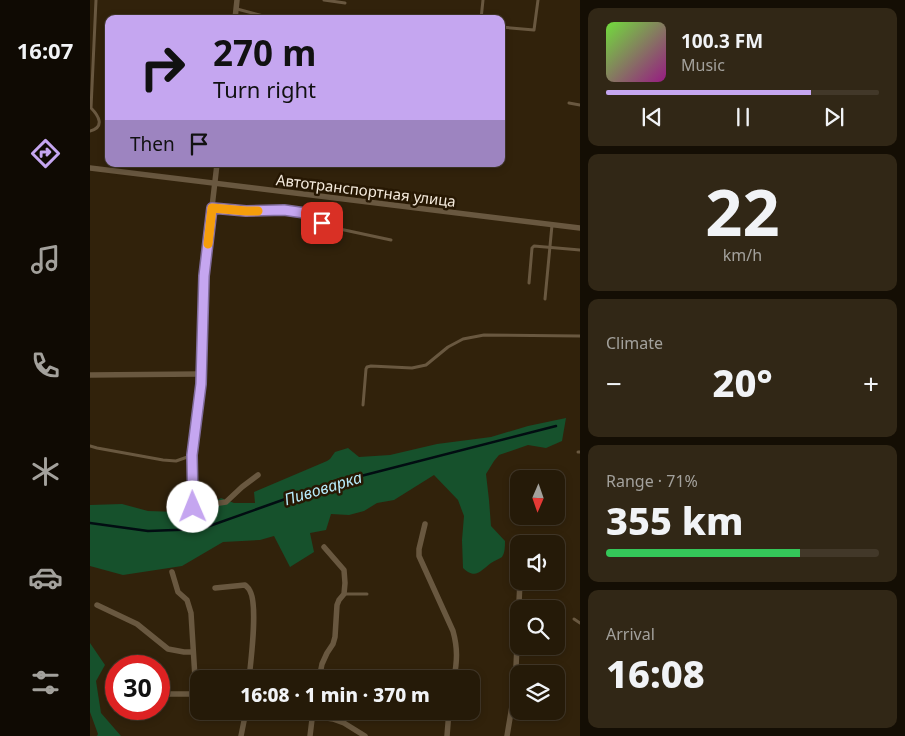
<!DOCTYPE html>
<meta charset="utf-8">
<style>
:root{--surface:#251a08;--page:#312716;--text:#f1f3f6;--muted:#a3a19c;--line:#423829;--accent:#c5a6f0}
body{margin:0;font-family:"Noto Sans",sans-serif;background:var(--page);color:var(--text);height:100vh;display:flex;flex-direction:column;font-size:19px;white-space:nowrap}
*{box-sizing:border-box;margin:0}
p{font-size:16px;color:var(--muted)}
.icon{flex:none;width:28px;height:28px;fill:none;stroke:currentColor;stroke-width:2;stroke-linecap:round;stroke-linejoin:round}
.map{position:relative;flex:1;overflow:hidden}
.drawer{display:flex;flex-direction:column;gap:8px;padding:8px;background:#140e04;width:325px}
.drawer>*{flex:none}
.hud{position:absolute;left:15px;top:15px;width:400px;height:152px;border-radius:10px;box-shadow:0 2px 8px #0003,0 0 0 1px var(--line);background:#c5a6f0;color:#111;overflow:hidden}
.needle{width:32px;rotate:182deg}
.controls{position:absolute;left:420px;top:470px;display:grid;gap:10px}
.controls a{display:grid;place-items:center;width:55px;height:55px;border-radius:10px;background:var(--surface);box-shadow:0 2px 8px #0003,0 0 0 1px var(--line);font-size:25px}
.speed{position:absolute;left:15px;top:655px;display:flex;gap:10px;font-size:25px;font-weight:700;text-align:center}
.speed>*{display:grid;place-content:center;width:65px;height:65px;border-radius:50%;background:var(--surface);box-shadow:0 2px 8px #0003,0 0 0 1px var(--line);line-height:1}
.speed .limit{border:8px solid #d22;background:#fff;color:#111}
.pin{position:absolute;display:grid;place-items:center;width:42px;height:42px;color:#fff;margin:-21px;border-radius:10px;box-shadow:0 2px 8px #0006}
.me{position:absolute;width:55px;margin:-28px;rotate:359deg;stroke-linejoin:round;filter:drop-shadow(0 0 4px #0008)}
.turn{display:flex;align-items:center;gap:18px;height:105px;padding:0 25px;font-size:22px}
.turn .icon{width:65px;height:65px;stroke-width:2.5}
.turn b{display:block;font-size:35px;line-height:42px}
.then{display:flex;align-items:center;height:48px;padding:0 25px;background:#0003;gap:10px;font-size:19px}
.big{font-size:38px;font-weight:800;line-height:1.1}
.drawer .card{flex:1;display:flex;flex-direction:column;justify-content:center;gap:8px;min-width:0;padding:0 18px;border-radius:10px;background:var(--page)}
.drawer .dial{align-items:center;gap:0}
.dial b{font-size:65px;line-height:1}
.song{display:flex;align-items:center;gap:15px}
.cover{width:60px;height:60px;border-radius:8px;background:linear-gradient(135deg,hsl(100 70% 55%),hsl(310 70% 35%))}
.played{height:5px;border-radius:2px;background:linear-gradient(90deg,var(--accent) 75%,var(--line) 75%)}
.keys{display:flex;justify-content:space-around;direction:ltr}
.heat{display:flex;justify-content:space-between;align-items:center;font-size:28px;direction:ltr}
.charge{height:8px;border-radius:4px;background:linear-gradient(90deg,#34c759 71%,var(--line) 0)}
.trip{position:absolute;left:100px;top:670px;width:290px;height:50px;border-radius:10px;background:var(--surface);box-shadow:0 2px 8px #0003,0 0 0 1px var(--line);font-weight:800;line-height:50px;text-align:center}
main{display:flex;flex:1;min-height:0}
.tabs{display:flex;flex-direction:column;width:90px;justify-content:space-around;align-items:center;background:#0f0a03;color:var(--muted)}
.tabs .icon{width:35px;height:35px}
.tabs .current{color:var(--accent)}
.tabs b{font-size:22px;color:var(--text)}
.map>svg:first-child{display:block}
.green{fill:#16512c}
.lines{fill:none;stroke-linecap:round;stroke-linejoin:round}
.stream{stroke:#020d12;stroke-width:2.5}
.service{stroke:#695840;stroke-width:3}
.minor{stroke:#695840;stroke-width:5.5}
.route-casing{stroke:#806c9c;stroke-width:12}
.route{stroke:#c5a6f0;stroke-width:9}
.slow{stroke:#f59e0b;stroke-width:9}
.labels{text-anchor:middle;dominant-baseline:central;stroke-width:5;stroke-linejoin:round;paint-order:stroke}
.street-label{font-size:15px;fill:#f5ebdd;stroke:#271803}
.water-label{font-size:16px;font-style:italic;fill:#b7ecfc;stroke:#271803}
</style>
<main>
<nav class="tabs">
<b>16:07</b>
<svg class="icon current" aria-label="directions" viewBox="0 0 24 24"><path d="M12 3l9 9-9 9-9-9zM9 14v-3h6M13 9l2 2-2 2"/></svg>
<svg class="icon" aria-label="music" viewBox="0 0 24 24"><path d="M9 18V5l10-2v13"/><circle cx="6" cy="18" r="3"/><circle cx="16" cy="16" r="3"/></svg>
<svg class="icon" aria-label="phone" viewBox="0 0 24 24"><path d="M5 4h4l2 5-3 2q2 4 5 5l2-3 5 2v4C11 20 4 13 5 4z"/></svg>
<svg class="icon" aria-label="climate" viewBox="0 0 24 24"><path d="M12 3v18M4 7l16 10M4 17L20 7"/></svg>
<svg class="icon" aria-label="car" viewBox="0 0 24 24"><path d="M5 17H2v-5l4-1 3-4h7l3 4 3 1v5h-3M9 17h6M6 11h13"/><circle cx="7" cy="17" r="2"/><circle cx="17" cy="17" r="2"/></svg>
<svg class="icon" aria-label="filters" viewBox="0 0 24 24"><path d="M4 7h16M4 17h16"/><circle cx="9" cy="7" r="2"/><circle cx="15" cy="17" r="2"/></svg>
</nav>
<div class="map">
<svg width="490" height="736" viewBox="0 0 490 736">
<rect width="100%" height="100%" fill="#31220b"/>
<g class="green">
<path d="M 476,418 L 472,441 L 456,448 L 438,445 L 409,455 L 404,461 L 396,474 L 399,500 L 401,526 L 415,541 C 415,546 415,553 412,557 C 409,559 404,561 401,563 C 390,571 386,580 373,568 L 372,540 L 374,516 L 368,500 L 344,475 L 304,500 L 287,503 L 274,511 L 259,515 L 241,514 L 236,530 L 220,533 L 224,552 L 200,567 L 184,536 L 170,540 L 133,542 L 92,566 L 33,575 L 0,566 L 0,505 L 32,504 L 58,511 L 88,512 L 106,518 L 112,510 L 131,498 L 144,503 L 165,503 L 164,492 L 237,461 L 240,459 L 245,452 L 258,448 L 269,457 L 300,455 L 347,444 L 401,437 L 438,426 Z"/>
<polygon points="0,643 15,665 6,681 11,713 31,736 7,736 8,734 0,712"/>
</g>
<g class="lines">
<polyline class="stream" points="0,523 58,531 111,529 232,486 466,426"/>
<g class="service">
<polyline points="234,0 255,3"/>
<polyline points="147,9 185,19"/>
<polyline points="391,19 393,0"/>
<polyline points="411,27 444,30 448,0"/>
<polyline points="479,103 490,105"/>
<path d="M 0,131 C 15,127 9,116 1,108 L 6,0"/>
<polyline points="123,208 155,211 194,210 222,214 231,223 245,228 301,240"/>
<polyline points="439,283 442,248 444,246 490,250"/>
<polyline points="455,299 462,225"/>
<polyline points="273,405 276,369 277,367 281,366 322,368 336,365 358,347 373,339 394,335 490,336"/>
<polyline points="0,446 7,448 73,460 86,461 103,455"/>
<polyline points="488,452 490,452"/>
<polyline points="254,594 277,594"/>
<polyline points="484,619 490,623"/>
</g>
<g class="minor">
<polyline points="145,19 147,0"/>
<polyline points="127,164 114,276 111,384 103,455 103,507 136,502 152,487 168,475"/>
<polyline points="0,168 490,228"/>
<polyline points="0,375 110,374"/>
<path d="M 335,524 L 329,549 L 329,556 L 363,631 C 368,649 367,661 364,679"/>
<polyline points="431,544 431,539"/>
<polyline points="82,572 88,592 97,600 101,613 106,694"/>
<path d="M 125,588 L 155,585 C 157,587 159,588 160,591 C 168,605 161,660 159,679"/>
<polyline points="7,605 47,624 78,649 94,652 103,652"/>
<polyline points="229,679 232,664 237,653 243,644 245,637 247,605 249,600 254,594 255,583 254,570 234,547"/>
<polyline points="69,694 109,694"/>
<polyline points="194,711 243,719 254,723 275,736"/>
<polyline points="151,736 156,711"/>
<polyline points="220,736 223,711"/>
<polyline points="357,736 359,711"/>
<polyline points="417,736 425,688 430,581"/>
</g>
</g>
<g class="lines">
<defs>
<polyline id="route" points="103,507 102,455 111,384 114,276 122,208 156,211 194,210 222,214 232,223"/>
</defs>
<use href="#route" class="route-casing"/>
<use href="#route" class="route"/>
<polyline class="slow" points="118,244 122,208 156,211 168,211"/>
</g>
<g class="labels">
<g class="street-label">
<text transform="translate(276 190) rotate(7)">Автотранспортная улица</text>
</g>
<g class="water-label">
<text transform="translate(233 488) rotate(-17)">Пивоварка</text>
</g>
</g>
</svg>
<div class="controls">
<a><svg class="needle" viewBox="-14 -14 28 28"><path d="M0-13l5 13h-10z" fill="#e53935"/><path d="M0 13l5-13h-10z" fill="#a3a19c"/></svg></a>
<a><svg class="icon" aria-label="sound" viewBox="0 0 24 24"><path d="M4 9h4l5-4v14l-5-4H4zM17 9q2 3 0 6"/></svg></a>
<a><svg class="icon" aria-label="search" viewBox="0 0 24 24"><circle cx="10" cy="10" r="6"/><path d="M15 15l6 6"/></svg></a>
<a><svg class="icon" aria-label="layers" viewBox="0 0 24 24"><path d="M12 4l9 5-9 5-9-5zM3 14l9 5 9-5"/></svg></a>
</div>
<div class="speed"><div class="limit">30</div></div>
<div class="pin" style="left:232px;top:223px;background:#d93025"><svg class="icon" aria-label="arrive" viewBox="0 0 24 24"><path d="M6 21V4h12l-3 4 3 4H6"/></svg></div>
<svg class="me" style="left:103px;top:507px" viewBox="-20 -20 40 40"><circle r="19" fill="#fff"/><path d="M0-13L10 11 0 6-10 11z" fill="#c5a6f0"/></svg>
<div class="trip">16:08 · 1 min · 370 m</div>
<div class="hud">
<div class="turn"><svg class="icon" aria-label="right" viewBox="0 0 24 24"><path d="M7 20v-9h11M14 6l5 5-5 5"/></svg><div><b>270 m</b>Turn right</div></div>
<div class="then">Then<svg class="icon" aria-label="arrive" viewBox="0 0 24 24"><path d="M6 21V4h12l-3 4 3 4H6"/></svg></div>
</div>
</div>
<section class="drawer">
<div class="card">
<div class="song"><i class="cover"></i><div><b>100.3 FM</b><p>Music</p></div></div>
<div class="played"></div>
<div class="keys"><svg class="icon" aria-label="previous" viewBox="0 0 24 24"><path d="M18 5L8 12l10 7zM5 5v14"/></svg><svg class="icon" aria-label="pause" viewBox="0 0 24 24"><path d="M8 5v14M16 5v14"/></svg><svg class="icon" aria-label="next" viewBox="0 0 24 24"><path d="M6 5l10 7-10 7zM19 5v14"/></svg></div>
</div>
<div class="card dial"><b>22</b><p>km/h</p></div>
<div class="card"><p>Climate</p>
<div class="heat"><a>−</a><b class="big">20°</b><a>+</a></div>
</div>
<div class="card"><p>Range · 71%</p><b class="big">355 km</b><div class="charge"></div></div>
<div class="card"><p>Arrival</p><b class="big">16:08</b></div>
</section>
</main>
